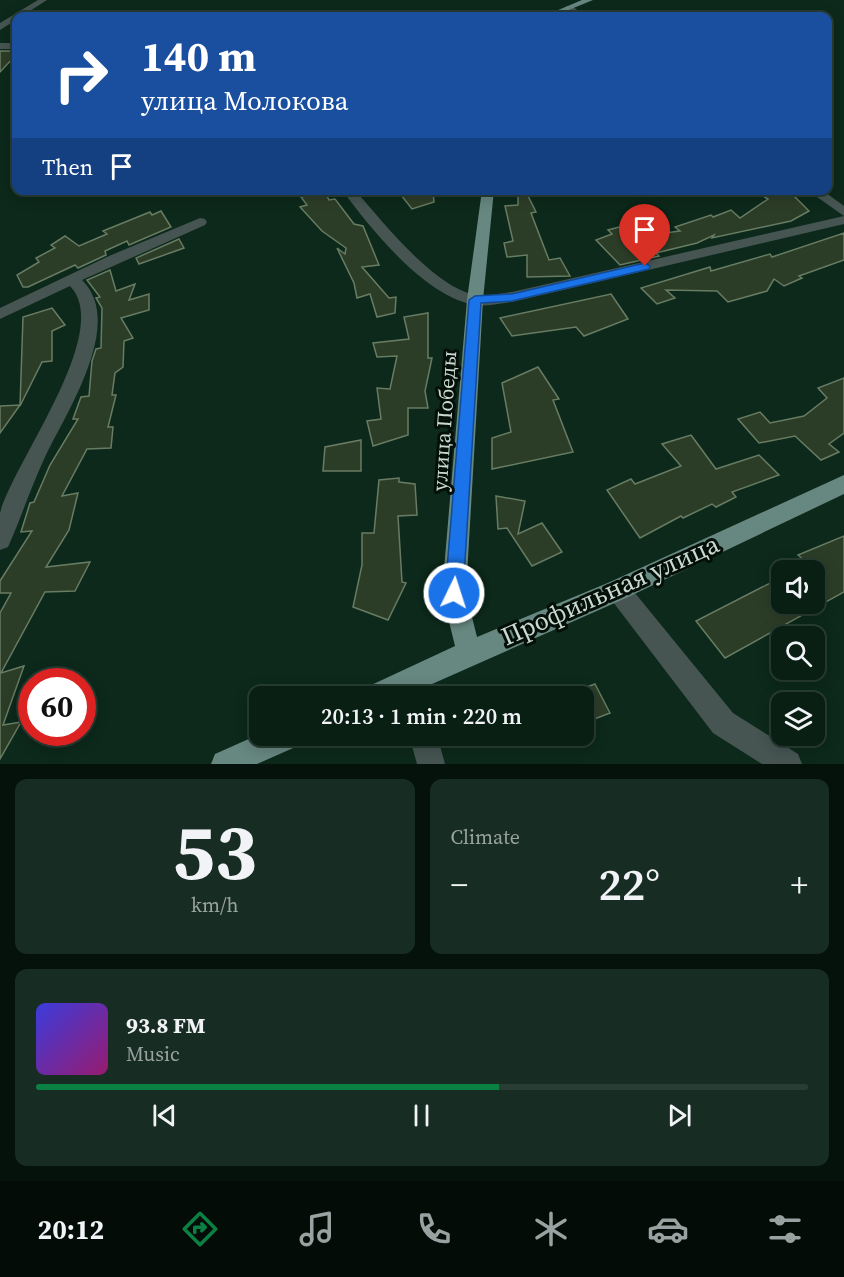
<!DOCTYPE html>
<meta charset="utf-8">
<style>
:root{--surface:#091f14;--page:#172c22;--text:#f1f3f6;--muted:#99a2a0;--line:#293d34;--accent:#0b8043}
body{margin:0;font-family:"Source Serif 4",serif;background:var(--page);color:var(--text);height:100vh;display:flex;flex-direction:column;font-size:22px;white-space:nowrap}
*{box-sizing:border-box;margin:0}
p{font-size:20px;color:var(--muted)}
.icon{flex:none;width:33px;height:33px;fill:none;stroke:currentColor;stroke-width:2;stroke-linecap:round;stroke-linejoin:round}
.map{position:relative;height:764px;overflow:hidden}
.panel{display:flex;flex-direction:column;gap:15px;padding:15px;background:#05110b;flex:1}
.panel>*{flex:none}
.hud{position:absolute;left:12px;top:12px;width:820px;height:183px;border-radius:12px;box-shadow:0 3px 15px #0003,0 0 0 2px var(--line);background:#1a4fa0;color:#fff;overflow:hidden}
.controls{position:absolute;left:771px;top:560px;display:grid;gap:12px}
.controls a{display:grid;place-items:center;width:54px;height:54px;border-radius:12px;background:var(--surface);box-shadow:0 3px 15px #0003,0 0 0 2px var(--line);font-size:30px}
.speed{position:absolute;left:18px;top:668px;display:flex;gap:12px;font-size:30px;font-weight:700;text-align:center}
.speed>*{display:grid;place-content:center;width:78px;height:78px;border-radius:50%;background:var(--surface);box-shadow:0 3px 15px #0003,0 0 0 2px var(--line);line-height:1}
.speed .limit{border:9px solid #d22;background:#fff;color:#111}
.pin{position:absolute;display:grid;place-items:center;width:51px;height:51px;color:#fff;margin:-62px -26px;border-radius:50% 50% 50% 0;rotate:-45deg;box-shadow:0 0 6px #0007}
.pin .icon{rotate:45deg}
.me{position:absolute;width:66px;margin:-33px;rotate:4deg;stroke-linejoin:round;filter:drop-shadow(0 0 4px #0008)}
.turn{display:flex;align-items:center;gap:21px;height:126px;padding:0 30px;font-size:27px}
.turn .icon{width:78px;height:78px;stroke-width:2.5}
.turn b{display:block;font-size:42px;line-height:51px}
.then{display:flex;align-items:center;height:57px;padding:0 30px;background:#0003;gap:12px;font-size:22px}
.big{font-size:45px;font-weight:600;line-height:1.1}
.panel .widget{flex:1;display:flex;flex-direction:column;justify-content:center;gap:9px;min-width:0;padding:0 21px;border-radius:12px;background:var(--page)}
.panel .dial{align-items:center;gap:0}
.dial b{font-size:78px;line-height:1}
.song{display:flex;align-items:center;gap:18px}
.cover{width:72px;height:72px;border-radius:9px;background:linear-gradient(135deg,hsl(240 70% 55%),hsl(320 70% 35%))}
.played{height:6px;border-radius:3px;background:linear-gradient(90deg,var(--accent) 60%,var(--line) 60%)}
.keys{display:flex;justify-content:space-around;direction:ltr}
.heat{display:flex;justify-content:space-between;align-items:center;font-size:33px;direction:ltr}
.panel .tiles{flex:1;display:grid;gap:15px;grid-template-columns:1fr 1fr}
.widget:last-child{grid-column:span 2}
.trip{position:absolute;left:249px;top:686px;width:345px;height:60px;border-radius:12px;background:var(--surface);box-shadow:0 3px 15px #0003,0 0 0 2px var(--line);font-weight:600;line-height:60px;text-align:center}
.dock{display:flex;height:96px;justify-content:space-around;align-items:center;background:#040c08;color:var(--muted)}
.dock .icon{width:42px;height:42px}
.dock .active{color:var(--accent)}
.dock b{font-size:27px;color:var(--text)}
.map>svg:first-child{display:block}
.building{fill:#2c3d27;stroke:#687c63;stroke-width:1.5}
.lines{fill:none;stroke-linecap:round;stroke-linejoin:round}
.minor{fill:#465552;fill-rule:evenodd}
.major{fill:#678781;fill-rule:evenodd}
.route{fill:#1a73e8;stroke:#114b97;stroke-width:1.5}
.labels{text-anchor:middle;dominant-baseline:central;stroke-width:6;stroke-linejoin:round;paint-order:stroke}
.street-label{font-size:21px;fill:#cadad1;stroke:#040f09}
.near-street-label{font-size:26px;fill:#cadad1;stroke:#040f09}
</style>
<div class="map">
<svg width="844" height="764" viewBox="0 0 844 764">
<rect width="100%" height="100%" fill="#0c291b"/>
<g class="building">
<polygon points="0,51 16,51 16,55 0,72"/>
<polygon points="397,190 433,190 434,202 412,209"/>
<polygon points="518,190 525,190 536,212 531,213 549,260 560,258 570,276 527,277 527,255 507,257 504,243 513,241 505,206 518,205"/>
<polygon points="753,190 788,190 809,211 791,221 712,238 714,235 697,243 656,253 659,256 620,265 596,240 612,234 608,230 623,226 635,237 680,231 675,227 711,215 713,217 731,210 740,218 768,199"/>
<polygon points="325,192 329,200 335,199 354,224 363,226 379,265 362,267 389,298 396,297 395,313 377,317 370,294 357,298 354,283 337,248 345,254 346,248 322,231 300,207 307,205 301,197"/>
<polygon points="161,211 171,227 129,245 127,241 105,251 106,255 78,268 75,265 28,287 23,287 17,275 39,262 36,258 55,248 51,245 65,236 79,246 107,234 103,231 150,212 152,215"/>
<polygon points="844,233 844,260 799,276 802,278 784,286 774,279 767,291 728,302 717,291 666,290 675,298 657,304 641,288 710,267 711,271 770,254 772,257"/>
<polygon points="179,239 184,248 139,264 136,258"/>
<polygon points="110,270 116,291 135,284 129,300 149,294 149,310 121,318 133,338 124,341 123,367 115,373 112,395 116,395 108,427 113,427 111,448 87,449 62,496 78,493 69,530 46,567 90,562 75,591 45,592 1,673 24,666 3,725 21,722 0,759 0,613 11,593 0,593 0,581 32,531 21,532 30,503 34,502 50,465 78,419 73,419 81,397 89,396 92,361 96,349 101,348 102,308 96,298 100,297 87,280"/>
<polygon points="611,294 628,319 584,336 576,327 512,336 500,318"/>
<polygon points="52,308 65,325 52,331 52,361 42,362 20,406 23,317"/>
<polygon points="428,313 428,358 432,358 425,391 428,408 408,408 408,435 373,446 367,421 381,419 377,388 390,389 397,356 377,357 373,343 409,339 404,317"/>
<polygon points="538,367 559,399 553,400 573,452 492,469 492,438 511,432 502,383"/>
<polygon points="844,378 844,433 829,444 839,452 821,460 795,436 759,443 738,419 760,412 770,423 804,416 827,398 818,388"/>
<polygon points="20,405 0,433 0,406"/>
<polygon points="691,435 716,469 759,455 779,475 732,492 736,497 716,507 712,504 683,518 681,516 640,538 607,490 631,479 635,484 681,466 662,444"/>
<polygon points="361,440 361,471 323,471 325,447"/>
<polygon points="399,478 399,482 415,484 417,515 398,516 402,582 406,583 388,620 353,607 362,565 362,533 374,533 379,480"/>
<polygon points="496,496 525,501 518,534 542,523 562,552 532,566 507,528 498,529"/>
<polygon points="844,536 844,592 725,658 696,621 782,577 782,603 814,603 814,569 798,555"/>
<polygon points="595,684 610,713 584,723 584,688"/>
</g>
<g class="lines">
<g class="minor">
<polygon points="38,0 47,0 22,16 16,16 16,20 0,30 0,23"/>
<polygon points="566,6 572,6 585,16 576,16 566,10"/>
<rect x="0" y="43" width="16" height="6"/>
<path d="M 342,190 L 355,190 C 383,222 433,286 475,295 C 486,297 500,293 512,292 L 844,216 L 807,190 L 822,190 L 844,206 L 844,224 L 512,302 C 500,303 487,307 475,305 C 425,297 371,229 342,190 Z"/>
<path d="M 200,218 L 205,219 L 207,222 L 205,225 L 82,280 C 126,323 66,413 45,457 C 31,487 21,518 8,547 L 0,550 C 0,539 0,524 0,513 C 14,461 114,331 70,286 L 0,319 L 0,308 L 109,256 Z"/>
<polygon points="618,579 626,582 733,713 798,754 802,764 762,764 713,733 610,598 606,590 610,582"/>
<polygon points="409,735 437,735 445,764 417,764"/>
</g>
<g class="major">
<polygon points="582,0 593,0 554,16 544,16"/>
<polygon points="482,190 494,190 483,300 466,593 477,637 610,582 844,475 844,494 626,598 405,696 363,696 367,687 455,646 442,593 467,300"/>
<polygon points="260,734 304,735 300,745 257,764 211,764 215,754"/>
</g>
</g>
<polygon class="route" points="645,263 650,266 649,269 512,301 481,303 463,593 461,599 454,601 448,599 445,593 469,300 475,296 512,294"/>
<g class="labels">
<g class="street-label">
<text transform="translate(444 421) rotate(-86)">улица Победы</text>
</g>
<g class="near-street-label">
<text transform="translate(610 590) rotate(-24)">Профильная улица</text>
</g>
</g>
</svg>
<div class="controls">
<a><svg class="icon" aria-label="sound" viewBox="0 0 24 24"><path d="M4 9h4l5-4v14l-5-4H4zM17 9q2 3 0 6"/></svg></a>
<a><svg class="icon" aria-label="search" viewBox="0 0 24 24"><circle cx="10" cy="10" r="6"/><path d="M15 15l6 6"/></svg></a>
<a><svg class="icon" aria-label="layers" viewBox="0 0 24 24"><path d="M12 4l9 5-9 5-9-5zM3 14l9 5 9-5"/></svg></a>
</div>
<div class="speed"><div class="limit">60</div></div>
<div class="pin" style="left:645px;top:266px;background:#d93025"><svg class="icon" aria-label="arrive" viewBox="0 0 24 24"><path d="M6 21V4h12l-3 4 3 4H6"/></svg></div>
<svg class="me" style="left:454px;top:593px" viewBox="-20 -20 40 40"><circle r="17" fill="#1a73e8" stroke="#fff" stroke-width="3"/><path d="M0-11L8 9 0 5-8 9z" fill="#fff"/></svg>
<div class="trip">20:13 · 1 min · 220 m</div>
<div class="hud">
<div class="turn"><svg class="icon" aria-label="right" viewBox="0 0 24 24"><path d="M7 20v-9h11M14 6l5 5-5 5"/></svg><div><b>140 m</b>улица Молокова</div></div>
<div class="then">Then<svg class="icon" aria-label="arrive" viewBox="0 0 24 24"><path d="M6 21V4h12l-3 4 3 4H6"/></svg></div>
</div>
</div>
<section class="panel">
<div class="tiles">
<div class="widget dial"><b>53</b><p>km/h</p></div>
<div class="widget"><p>Climate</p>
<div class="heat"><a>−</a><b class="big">22°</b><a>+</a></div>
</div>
<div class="widget">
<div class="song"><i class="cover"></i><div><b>93.8 FM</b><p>Music</p></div></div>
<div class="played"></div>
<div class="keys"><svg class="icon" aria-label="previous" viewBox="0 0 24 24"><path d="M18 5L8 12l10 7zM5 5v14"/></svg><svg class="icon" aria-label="pause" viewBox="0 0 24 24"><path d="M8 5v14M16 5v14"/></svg><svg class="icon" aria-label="next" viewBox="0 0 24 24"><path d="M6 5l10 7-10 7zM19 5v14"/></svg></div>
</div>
</div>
</section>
<nav class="dock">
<b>20:12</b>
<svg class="icon active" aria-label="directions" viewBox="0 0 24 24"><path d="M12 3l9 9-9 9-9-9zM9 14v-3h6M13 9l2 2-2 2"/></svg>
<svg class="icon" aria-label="music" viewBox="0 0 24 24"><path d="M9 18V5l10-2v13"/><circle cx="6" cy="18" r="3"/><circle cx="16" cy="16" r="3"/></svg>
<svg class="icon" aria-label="phone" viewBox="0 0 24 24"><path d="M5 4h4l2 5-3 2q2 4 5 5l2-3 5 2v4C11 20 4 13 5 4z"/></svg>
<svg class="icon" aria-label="climate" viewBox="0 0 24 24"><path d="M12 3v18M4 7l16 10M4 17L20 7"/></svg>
<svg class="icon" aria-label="car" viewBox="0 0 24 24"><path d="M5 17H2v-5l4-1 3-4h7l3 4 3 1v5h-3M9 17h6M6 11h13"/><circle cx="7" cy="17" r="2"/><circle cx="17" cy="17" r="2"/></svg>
<svg class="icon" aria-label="filters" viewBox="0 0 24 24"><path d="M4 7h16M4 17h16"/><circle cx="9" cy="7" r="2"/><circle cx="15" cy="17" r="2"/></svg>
</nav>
